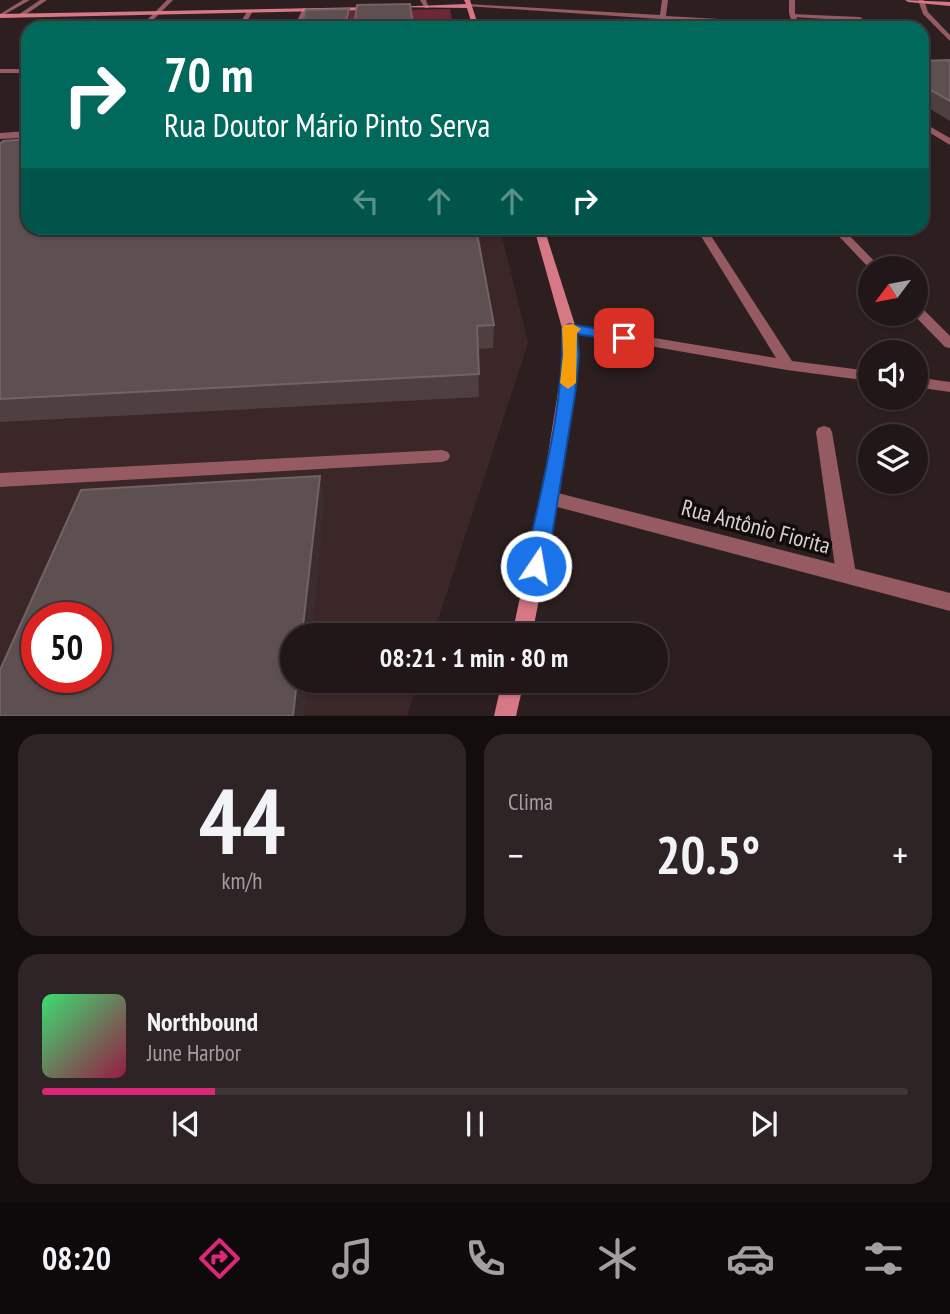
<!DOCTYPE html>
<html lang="pt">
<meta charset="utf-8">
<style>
:root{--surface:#221718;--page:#2e2425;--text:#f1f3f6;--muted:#a29fa2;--line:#3f3637;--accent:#db2777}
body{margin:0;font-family:"PT Sans Narrow",sans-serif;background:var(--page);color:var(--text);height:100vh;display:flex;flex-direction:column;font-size:26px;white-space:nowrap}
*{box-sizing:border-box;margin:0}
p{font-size:23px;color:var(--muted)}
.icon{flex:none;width:38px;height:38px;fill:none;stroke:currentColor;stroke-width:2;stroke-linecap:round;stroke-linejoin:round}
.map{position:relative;height:716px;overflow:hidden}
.sheet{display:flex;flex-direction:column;gap:18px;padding:18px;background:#130d0d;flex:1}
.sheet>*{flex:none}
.banner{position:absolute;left:21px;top:21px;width:908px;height:214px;border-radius:21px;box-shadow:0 2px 5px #0004,0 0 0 2px var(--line);background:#00695c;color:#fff;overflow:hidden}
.needle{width:46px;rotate:238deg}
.buttons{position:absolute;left:858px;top:256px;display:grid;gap:14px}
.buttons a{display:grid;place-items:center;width:70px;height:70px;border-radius:50%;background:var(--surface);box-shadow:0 2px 5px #0004,0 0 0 2px var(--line);font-size:35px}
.speed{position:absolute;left:21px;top:602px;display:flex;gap:14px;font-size:35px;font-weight:700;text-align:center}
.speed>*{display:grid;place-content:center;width:91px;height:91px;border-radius:50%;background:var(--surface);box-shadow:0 2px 5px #0004,0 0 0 2px var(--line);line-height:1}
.speed .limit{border:10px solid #d22;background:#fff;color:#111}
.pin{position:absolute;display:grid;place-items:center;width:60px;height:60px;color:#fff;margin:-30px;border-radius:14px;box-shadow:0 4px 10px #0006}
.me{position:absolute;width:77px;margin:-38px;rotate:12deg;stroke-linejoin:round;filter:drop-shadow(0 0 5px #0008)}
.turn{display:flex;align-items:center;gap:24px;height:147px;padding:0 28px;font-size:32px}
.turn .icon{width:91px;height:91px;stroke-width:2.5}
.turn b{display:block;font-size:49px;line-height:60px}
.lanes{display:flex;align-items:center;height:66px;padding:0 28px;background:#0003;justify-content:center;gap:35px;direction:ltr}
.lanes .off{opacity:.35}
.big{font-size:52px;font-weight:800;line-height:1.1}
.sheet .card{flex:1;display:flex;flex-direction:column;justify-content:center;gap:10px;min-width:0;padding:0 24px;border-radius:21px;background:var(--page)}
.sheet .dial{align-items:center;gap:0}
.dial b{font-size:91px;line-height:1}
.song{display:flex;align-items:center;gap:21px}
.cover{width:84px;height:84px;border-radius:10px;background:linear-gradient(135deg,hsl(140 70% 55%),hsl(340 70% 35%))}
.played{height:7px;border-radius:4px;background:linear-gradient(90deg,var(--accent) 20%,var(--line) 20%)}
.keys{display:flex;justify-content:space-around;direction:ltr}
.heat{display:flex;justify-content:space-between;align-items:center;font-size:38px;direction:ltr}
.sheet .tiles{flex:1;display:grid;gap:18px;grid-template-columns:1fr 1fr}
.card:last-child{grid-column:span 2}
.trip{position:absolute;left:280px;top:623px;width:388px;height:70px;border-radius:35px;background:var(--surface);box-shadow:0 2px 5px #0004,0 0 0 2px var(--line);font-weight:800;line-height:70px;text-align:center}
.tabs{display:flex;height:112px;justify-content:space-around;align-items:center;background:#0e090a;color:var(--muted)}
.tabs .icon{width:49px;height:49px}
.tabs .on{color:var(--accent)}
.tabs b{font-size:32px;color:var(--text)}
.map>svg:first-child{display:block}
.built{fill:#3b2628;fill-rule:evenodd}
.green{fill:#6b2935}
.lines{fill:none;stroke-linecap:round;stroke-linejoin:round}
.lane{fill:#955a62;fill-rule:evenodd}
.street{fill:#955a62;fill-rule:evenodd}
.secondary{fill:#d67885;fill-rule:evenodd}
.wall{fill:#4f3f41}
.shaded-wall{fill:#3b2c2d}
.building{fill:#5e4f51;stroke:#716365;stroke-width:2;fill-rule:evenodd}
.route{fill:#1a73e8;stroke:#114b97;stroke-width:2}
.slow{fill:#f59e0b}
.labels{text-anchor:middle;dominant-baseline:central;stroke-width:7;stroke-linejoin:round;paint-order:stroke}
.near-street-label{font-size:23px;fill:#dbd1d2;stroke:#110b0b}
</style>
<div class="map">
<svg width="950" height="716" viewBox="0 0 950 716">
<rect width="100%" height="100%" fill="#2d1f20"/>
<path class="built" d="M 0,173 L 28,228 L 500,228 L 528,343 L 433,635 L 292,635 L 292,681 L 418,681 L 407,715 L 0,716 ZM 37,618 L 96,618 L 96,677 L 37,677 Z"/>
<polygon class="green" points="450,9 453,28 303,28 308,12"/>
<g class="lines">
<g class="lane">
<polygon points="23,0 30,0 0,17 0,14"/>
<polygon points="420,0 426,0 429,8 425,8"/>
<polygon points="303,8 308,9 300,28 294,28"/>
<polygon points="791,14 860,17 863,19 860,21 793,17"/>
<polygon points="824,426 830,428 832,432 856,574 853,580 846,583 839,580 836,574 816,432 818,428"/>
<polygon points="442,450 448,452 450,456 448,460 442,462 0,487 0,473"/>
</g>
<g class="street">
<polygon points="40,0 47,0 22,17 18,17 18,15"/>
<polygon points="167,0 173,0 145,28 139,28"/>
<polygon points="662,0 668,0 666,16 792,23 789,13 789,0 795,0 795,13 800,28 666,19 665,28 659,28 660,19 465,6 468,4 660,15"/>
<polygon points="918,0 924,0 928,12 950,35 950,41 923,14"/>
<polygon points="248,10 253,11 243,28 237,28"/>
<rect x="0" y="69" width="28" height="4"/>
<polygon points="922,122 950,138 950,145 922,128"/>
<polygon points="28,131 28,139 0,163 0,155 19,138 0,139 0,133"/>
<polygon points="696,228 706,228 792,361 870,371 870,381 787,370 564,331 562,328 564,325 569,324 776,358"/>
<polygon points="831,228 842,228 881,268 870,269"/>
<polygon points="915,305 920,306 950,336 950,348 945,347 912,313 915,313"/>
<polygon points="915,377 950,382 950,392 915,387"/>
<polygon points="550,491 950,593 950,611 550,505 544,503 541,498 544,493"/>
</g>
<g class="secondary">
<polygon points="464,0 470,0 479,28 473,28 467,8 390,7 466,4"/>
<polygon points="905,0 950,2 950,6 908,2"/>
<polygon points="375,7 373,10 0,18 0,14"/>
<polygon points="534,228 544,228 576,328 578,355 559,498 532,635 512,635 541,498 564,355 562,328"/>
<polygon points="502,681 524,681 516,716 494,716"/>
</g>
</g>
<g class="wall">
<polygon points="410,4 413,28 354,28 357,5"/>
<polygon points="950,60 950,121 922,104 922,61"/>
<polygon points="0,144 494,325 493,348 478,349 479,397 0,422"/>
</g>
<g class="shaded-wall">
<polygon points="349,9 350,28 345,28"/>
<polygon points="320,476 325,499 312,635 302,635"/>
<polygon points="297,681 307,681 304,716 293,716"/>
</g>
<g class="building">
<polygon points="410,4 413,25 354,27 357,5"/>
<polygon points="349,9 345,28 300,28 306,10"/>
<polygon points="950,60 950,101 922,85 922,61"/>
<polygon points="28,139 28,228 476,228 494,325 477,326 479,374 0,399 0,144 3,141"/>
<path d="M 320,476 L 302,635 L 292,635 L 292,681 L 297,681 L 293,716 L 0,716 L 0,670 L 81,490 ZM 37,618 L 96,618 L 96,677 L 37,677 Z"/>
</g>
<path class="route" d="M 569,324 L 624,333 L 631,338 L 624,342 L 577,334 L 579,355 L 575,395 L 547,566 L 544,573 L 536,576 L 529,573 L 525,566 C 540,492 565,404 562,328 Z"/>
<polygon class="slow" points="573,324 581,329 577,333 576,383 568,389 560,383 563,355 562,328 564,325"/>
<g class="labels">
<g class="near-street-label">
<text transform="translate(756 526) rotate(15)">Rua Antônio Fiorita</text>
</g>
</g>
</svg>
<div class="buttons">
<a><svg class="needle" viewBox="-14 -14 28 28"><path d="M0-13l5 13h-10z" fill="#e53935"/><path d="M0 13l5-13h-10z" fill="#a29fa2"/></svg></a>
<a><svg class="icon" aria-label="sound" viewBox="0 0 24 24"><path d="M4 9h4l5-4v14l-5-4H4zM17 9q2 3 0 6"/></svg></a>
<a><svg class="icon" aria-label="layers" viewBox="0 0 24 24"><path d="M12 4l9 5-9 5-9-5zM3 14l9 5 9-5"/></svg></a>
</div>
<div class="speed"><div class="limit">50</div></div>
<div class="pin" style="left:624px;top:338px;background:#d93025"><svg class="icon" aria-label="arrive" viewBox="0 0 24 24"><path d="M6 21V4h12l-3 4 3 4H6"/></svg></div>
<svg class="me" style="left:536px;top:566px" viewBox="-20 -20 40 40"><circle r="17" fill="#1a73e8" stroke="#fff" stroke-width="3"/><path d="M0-11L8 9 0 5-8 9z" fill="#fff"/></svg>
<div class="trip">08:21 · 1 min · 80 m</div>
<div class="banner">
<div class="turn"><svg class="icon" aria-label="right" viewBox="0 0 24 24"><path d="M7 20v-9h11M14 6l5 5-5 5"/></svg><div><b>70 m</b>Rua Doutor Mário Pinto Serva</div></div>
<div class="lanes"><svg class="icon off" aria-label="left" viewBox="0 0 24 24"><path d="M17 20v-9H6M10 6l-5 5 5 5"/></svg><svg class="icon off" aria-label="ahead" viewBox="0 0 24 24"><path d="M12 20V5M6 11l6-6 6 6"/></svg><svg class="icon off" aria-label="ahead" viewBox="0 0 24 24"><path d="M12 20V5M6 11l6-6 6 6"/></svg><svg class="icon" aria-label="right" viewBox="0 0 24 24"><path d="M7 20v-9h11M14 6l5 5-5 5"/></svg></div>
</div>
</div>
<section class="sheet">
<div class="tiles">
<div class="card dial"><b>44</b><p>km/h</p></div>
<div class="card"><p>Clima</p>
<div class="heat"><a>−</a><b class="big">20.5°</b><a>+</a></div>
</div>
<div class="card">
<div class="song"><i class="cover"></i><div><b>Northbound</b><p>June Harbor</p></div></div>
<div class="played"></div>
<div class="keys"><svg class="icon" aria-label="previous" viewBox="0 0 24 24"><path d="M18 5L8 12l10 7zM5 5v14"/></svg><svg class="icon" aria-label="pause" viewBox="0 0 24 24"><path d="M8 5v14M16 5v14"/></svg><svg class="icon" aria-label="next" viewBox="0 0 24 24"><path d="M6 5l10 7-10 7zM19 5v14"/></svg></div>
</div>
</div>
</section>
<nav class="tabs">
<b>08:20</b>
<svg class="icon on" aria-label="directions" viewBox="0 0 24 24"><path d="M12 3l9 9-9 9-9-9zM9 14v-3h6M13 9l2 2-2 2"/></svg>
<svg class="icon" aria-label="music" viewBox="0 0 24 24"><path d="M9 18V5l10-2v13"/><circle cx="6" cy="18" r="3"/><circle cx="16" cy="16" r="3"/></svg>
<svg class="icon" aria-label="phone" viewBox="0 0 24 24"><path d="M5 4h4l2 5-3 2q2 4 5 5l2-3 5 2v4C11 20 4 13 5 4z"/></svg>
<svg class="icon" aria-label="climate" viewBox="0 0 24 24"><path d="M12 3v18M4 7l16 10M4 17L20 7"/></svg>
<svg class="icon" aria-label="car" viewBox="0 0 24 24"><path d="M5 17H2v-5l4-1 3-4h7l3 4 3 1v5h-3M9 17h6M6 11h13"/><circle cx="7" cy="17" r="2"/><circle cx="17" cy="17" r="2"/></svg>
<svg class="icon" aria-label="filters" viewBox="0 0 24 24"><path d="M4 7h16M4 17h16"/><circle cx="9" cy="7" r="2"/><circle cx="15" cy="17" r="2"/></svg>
</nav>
